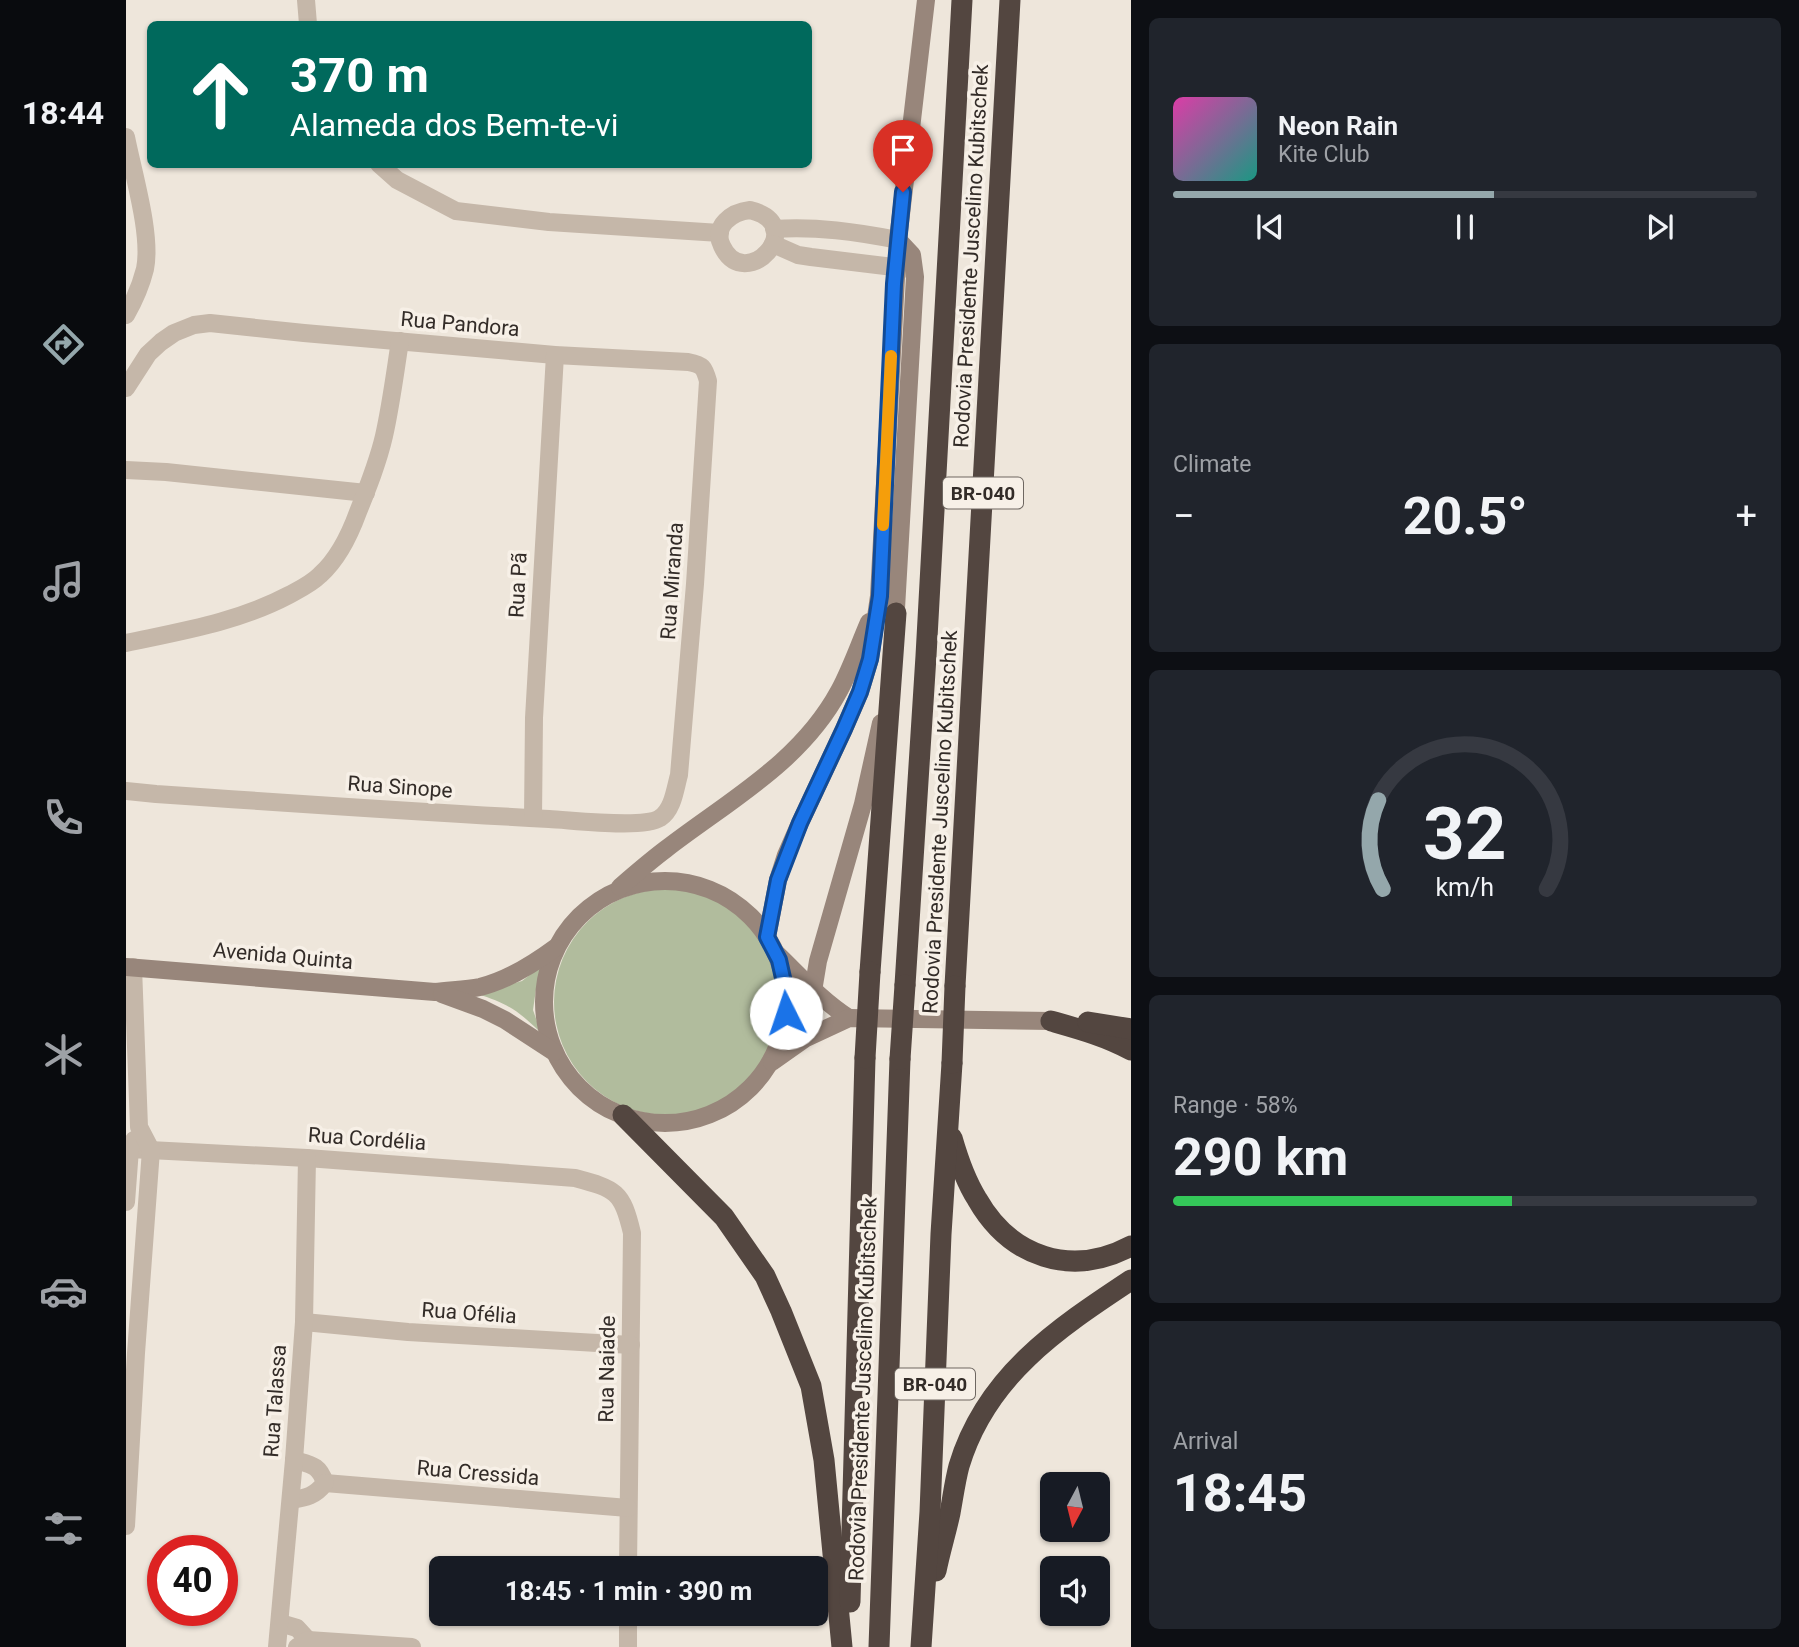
<!DOCTYPE html>
<meta charset="utf-8">
<style>
:root{--surface:#171b24;--page:#20242c;--text:#f1f3f6;--muted:#9ea1a6;--line:#363941;--accent:#94a7ab}
body{margin:0;font-family:Roboto,sans-serif;background:var(--page);color:var(--text);height:100vh;display:flex;flex-direction:column;font-size:26px;white-space:nowrap}
*{box-sizing:border-box;margin:0}
p{font-size:23px;color:var(--muted)}
.icon{flex:none;width:38px;height:38px;fill:none;stroke:currentColor;stroke-width:2;stroke-linecap:round;stroke-linejoin:round}
.map{position:relative;flex:1;overflow:hidden}
.details{display:flex;flex-direction:column;gap:18px;padding:18px;background:#0d0f14;width:668px}
.details>*{flex:none}
.hud{position:absolute;left:21px;top:21px;width:665px;height:147px;border-radius:10px;box-shadow:0 2px 5px #0004;background:#00695c;color:#fff;overflow:hidden}
.needle{width:46px;rotate:187deg}
.controls{position:absolute;left:914px;top:1472px;display:grid;gap:14px}
.controls a{display:grid;place-items:center;width:70px;height:70px;border-radius:10px;background:var(--surface);box-shadow:0 2px 5px #0004;font-size:35px}
.speed{position:absolute;left:21px;top:1535px;display:flex;gap:14px;font-size:35px;font-weight:700;text-align:center}
.speed>*{display:grid;place-content:center;width:91px;height:91px;border-radius:50%;background:var(--surface);box-shadow:0 2px 5px #0004;line-height:1}
.speed .limit{border:10px solid #d22;background:#fff;color:#111}
.pin{position:absolute;display:grid;place-items:center;width:60px;height:60px;color:#fff;margin:-72px -30px;border-radius:50% 50% 50% 0;rotate:-45deg;box-shadow:0 0 7px #0007}
.pin .icon{rotate:45deg}
.me{position:absolute;width:77px;margin:-38px;rotate:356deg;stroke-linejoin:round;filter:drop-shadow(0 0 5px #0008)}
.turn{display:flex;align-items:center;gap:24px;height:147px;padding:0 28px;font-size:32px}
.turn .icon{width:91px;height:91px;stroke-width:2.5}
.turn b{display:block;font-size:49px;line-height:60px}
.big{font-size:52px;font-weight:700;line-height:1.1}
.details .card{flex:1;display:flex;flex-direction:column;justify-content:center;gap:10px;min-width:0;padding:0 24px;border-radius:10px;background:var(--page)}
.details .dial{align-items:center;gap:0}
.dial svg{height:182px;overflow:visible;fill:none;stroke:var(--line);stroke-width:7;stroke-linecap:round;text-anchor:middle}
.dial text{fill:var(--text);stroke:none}
.song{display:flex;align-items:center;gap:21px}
.cover{width:84px;height:84px;border-radius:10px;background:linear-gradient(135deg,hsl(320 70% 55%),hsl(170 70% 35%))}
.played{height:7px;border-radius:4px;background:linear-gradient(90deg,var(--accent) 55%,var(--line) 55%)}
.keys{display:flex;justify-content:space-around;direction:ltr}
.heat{display:flex;justify-content:space-between;align-items:center;font-size:38px;direction:ltr}
.charge{height:10px;border-radius:5px;background:linear-gradient(90deg,#34c759 58%,var(--line) 0)}
.trip{position:absolute;left:303px;top:1556px;width:399px;height:70px;border-radius:10px;background:var(--surface);box-shadow:0 2px 5px #0004;font-weight:700;line-height:70px;text-align:center}
main{display:flex;flex:1;min-height:0}
.tabs{display:flex;flex-direction:column;width:126px;justify-content:space-around;align-items:center;background:#090b0e;color:var(--muted)}
.tabs .icon{width:49px;height:49px}
.tabs .current{color:var(--accent)}
.tabs b{font-size:32px;color:var(--text)}
.map>svg:first-child{display:block}
.green{fill:#b1bc9d}
.lines{fill:none;stroke-linecap:round;stroke-linejoin:round}
.street{stroke:#c5b7a9;stroke-width:18}
.secondary{stroke:#98867b;stroke-width:18}
.highway{stroke:#534640;stroke-width:21}
.highway-bridge{stroke:#534640;stroke-width:21}
.route-casing{stroke:#114b97;stroke-width:18}
.route{stroke:#1a73e8;stroke-width:12}
.slow{stroke:#f59e0b;stroke-width:12}
.labels{text-anchor:middle;dominant-baseline:central;stroke-width:7;stroke-linejoin:round;paint-order:stroke}
.shield{fill:#f7f0e7;stroke:#6e6761;stroke-width:2}
.shield-label{font-size:19px;font-weight:bold;fill:#332c28}
.street-label{font-size:21px;fill:#332c28;stroke:#f7f0e7}
</style>
<main>
<nav class="tabs">
<b>18:44</b>
<svg class="icon current" aria-label="directions" viewBox="0 0 24 24"><path d="M12 3l9 9-9 9-9-9zM9 14v-3h6M13 9l2 2-2 2"/></svg>
<svg class="icon" aria-label="music" viewBox="0 0 24 24"><path d="M9 18V5l10-2v13"/><circle cx="6" cy="18" r="3"/><circle cx="16" cy="16" r="3"/></svg>
<svg class="icon" aria-label="phone" viewBox="0 0 24 24"><path d="M5 4h4l2 5-3 2q2 4 5 5l2-3 5 2v4C11 20 4 13 5 4z"/></svg>
<svg class="icon" aria-label="climate" viewBox="0 0 24 24"><path d="M12 3v18M4 7l16 10M4 17L20 7"/></svg>
<svg class="icon" aria-label="car" viewBox="0 0 24 24"><path d="M5 17H2v-5l4-1 3-4h7l3 4 3 1v5h-3M9 17h6M6 11h13"/><circle cx="7" cy="17" r="2"/><circle cx="17" cy="17" r="2"/></svg>
<svg class="icon" aria-label="filters" viewBox="0 0 24 24"><path d="M4 7h16M4 17h16"/><circle cx="9" cy="7" r="2"/><circle cx="15" cy="17" r="2"/></svg>
</nav>
<div class="map">
<svg width="1005" height="1647" viewBox="0 0 1005 1647">
<rect width="100%" height="100%" fill="#eee6db"/>
<g class="green">
<circle cx="541" cy="1002" r="113"/>
<path d="M 419,963 L 410,989 L 407,1010 L 415,1033 C 393,1011 381,1003 351,994 L 396,981 Z"/>
</g>
<g class="lines">
<g class="street">
<polyline points="180,0 182,24"/>
<path d="M 0,137 C 7,173 26,235 19,269 C 15,285 8,301 0,315"/>
<polyline points="253,164 271,180 330,211 423,222 594,233"/>
<path d="M 624,210 C 685,225 619,295 596,246 C 586,226 606,212 624,210 Z"/>
<path d="M 648,229 C 690,226 731,232 772,240"/>
<polyline points="647,244 672,255 685,257 784,269"/>
<path d="M 0,388 L 22,354 L 35,342 L 48,333 L 68,325 L 84,323 L 178,333 L 429,355 L 562,362 C 577,365 578,367 582,381 L 569,584 L 553,775 C 549,789 547,810 534,818 C 517,829 446,820 423,819 C 292,812 161,803 30,794 L 0,791"/>
<polyline points="0,470 40,472 240,493"/>
<path d="M 0,643 C 56,631 112,622 163,595 C 174,589 185,584 194,575 C 212,559 224,534 232,512 C 242,487 252,462 258,436 C 265,405 269,373 274,341"/>
<polyline points="407,818 408,718 429,355"/>
<path d="M 4,1149 L 181,1158 L 449,1178 C 490,1189 496,1191 506,1233 L 502,1568"/>
<polyline points="0,1202 4,1149 8,1140"/>
<polyline points="178,1322 282,1332 505,1345"/>
<path d="M 168,1460 C 186,1465 193,1465 199,1483"/>
<polyline points="199,1483 502,1508"/>
<path d="M 165,1500 C 180,1498 189,1496 199,1483"/>
<polyline points="0,1526 10,1353 25,1150 13,1127 7,967"/>
<polyline points="502,1614 502,1647"/>
<polyline points="154,1623 171,1628 182,1640"/>
<polyline points="151,1647 168,1460 178,1322 181,1158"/>
<polyline points="171,1647 182,1640 286,1647"/>
</g>
<g class="secondary">
<polyline points="769,626 789,277 786,255 772,240"/>
<circle cx="539" cy="1002" r="121"/>
<path d="M 494,887 C 509,874 524,861 540,849 C 602,801 674,763 713,691 C 725,669 733,645 743,622"/>
<polyline points="641,937 652,880 660,855 674,823 718,729 734,692 744,659 753,596 772,240 800,0"/>
<path d="M 650,953 C 674,976 695,1000 723,1018"/>
<path d="M 0,967 L 309,992 C 324,990 340,990 354,987 C 382,980 406,965 429,948"/>
<polyline points="687,991 692,961 737,804 755,723"/>
<polyline points="316,994 357,1009 379,1020 428,1052"/>
<polyline points="646,1062 680,1038 723,1018 925,1021"/>
</g>
<g class="highway">
<polyline points="744,972 770,613"/>
<polyline points="779,985 800,656 836,0"/>
<polyline points="829,986 884,0"/>
<path d="M 925,1021 C 953,1029 979,1036 1005,1050"/>
<polyline points="962,1022 1005,1029"/>
<polyline points="497,1115 598,1217 639,1276 655,1311 685,1386 698,1460 716,1647"/>
<path d="M 826,1138 C 832,1159 839,1180 851,1199 C 884,1257 945,1278 1005,1246"/>
<path d="M 810,1571 C 814,1551 820,1532 824,1513 C 827,1497 829,1481 833,1466 C 860,1376 931,1329 1005,1280"/>
<polyline points="724,1602 739,1058"/>
<polyline points="753,1647 774,1059"/>
<polyline points="795,1647 804,1512 815,1234 826,1063"/>
</g>
<g class="highway-bridge">
<polyline points="739,1058 744,972"/>
<polyline points="774,1059 779,985"/>
<polyline points="826,1063 829,986"/>
</g>
</g>
<g class="lines">
<defs>
<polyline id="route" points="660,1013 659,987 653,960 641,937 652,880 674,823 718,729 734,692 744,659 754,596 768,284 777,192"/>
</defs>
<use href="#route" class="route-casing"/>
<use href="#route" class="route"/>
<polyline class="slow" points="757,525 765,356"/>
</g>
<g class="labels">
<g class="shield">
<rect x="817" y="477.5" width="80" height="31" rx="5"/>
<rect x="769" y="1368.5" width="80" height="31" rx="5"/>
</g>
<g class="shield-label">
<text x="857" y="493">BR-040</text>
<text x="809" y="1384">BR-040</text>
</g>
<g class="street-label">
<text transform="translate(845 256) rotate(-87)">Rodovia Presidente Juscelino Kubitschek</text>
<text transform="translate(334 324) rotate(5)">Rua Pandora</text>
<text transform="translate(546 581) rotate(-86)">Rua Miranda</text>
<text transform="translate(392 585) rotate(-87)">Rua Pã</text>
<text transform="translate(274 787) rotate(4)">Rua Sinope</text>
<text transform="translate(814 822) rotate(-87)">Rodovia Presidente Juscelino Kubitschek</text>
<text transform="translate(157 956) rotate(5)">Avenida Quinta</text>
<text transform="translate(241 1139) rotate(4)">Rua Cordélia</text>
<text transform="translate(343 1313) rotate(4)">Rua Ofélia</text>
<text transform="translate(481 1369) rotate(-89)">Rua Naiade</text>
<text transform="translate(737 1389) rotate(-88)">Rodovia Presidente Juscelino Kubitschek</text>
<text transform="translate(149 1401) rotate(-86)">Rua Talassa</text>
<text transform="translate(352 1473) rotate(5)">Rua Cressida</text>
</g>
</g>
</svg>
<div class="controls">
<a><svg class="needle" viewBox="-14 -14 28 28"><path d="M0-13l5 13h-10z" fill="#e53935"/><path d="M0 13l5-13h-10z" fill="#9ea1a6"/></svg></a>
<a><svg class="icon" aria-label="sound" viewBox="0 0 24 24"><path d="M4 9h4l5-4v14l-5-4H4zM17 9q2 3 0 6"/></svg></a>
</div>
<div class="speed"><div class="limit">40</div></div>
<div class="pin" style="left:777px;top:192px;background:#d93025"><svg class="icon" aria-label="arrive" viewBox="0 0 24 24"><path d="M6 21V4h12l-3 4 3 4H6"/></svg></div>
<svg class="me" style="left:660px;top:1013px" viewBox="-20 -20 40 40"><circle r="19" fill="#fff"/><path d="M0-13L10 11 0 6-10 11z" fill="#1a73e8"/></svg>
<div class="trip">18:45 · 1 min · 390 m</div>
<div class="hud">
<div class="turn"><svg class="icon" aria-label="ahead" viewBox="0 0 24 24"><path d="M12 20V5M6 11l6-6 6 6"/></svg><div><b>370 m</b>Alameda dos Bem-te-vi</div></div>
</div>
</div>
<section class="details">
<div class="card">
<div class="song"><i class="cover"></i><div><b>Neon Rain</b><p>Kite Club</p></div></div>
<div class="played"></div>
<div class="keys"><svg class="icon" aria-label="previous" viewBox="0 0 24 24"><path d="M18 5L8 12l10 7zM5 5v14"/></svg><svg class="icon" aria-label="pause" viewBox="0 0 24 24"><path d="M8 5v14M16 5v14"/></svg><svg class="icon" aria-label="next" viewBox="0 0 24 24"><path d="M6 5l10 7-10 7zM19 5v14"/></svg></div>
</div>
<div class="card"><p>Climate</p>
<div class="heat"><a>−</a><b class="big">20.5°</b><a>+</a></div>
</div>
<div class="card dial"><svg viewBox="0 0 100 80">
<path d="M14 69A42 42 0 1 1 86 69"/>
<path d="M14 69A42 42 0 0 1 12 30" stroke="#94a7ab"/>
<text x="50" y="56" font-size="32" font-weight="700">32</text>
<text x="50" y="72" font-size="11">km/h</text>
</svg></div>
<div class="card"><p>Range · 58%</p><b class="big">290 km</b><div class="charge"></div></div>
<div class="card"><p>Arrival</p><b class="big">18:45</b></div>
</section>
</main>
